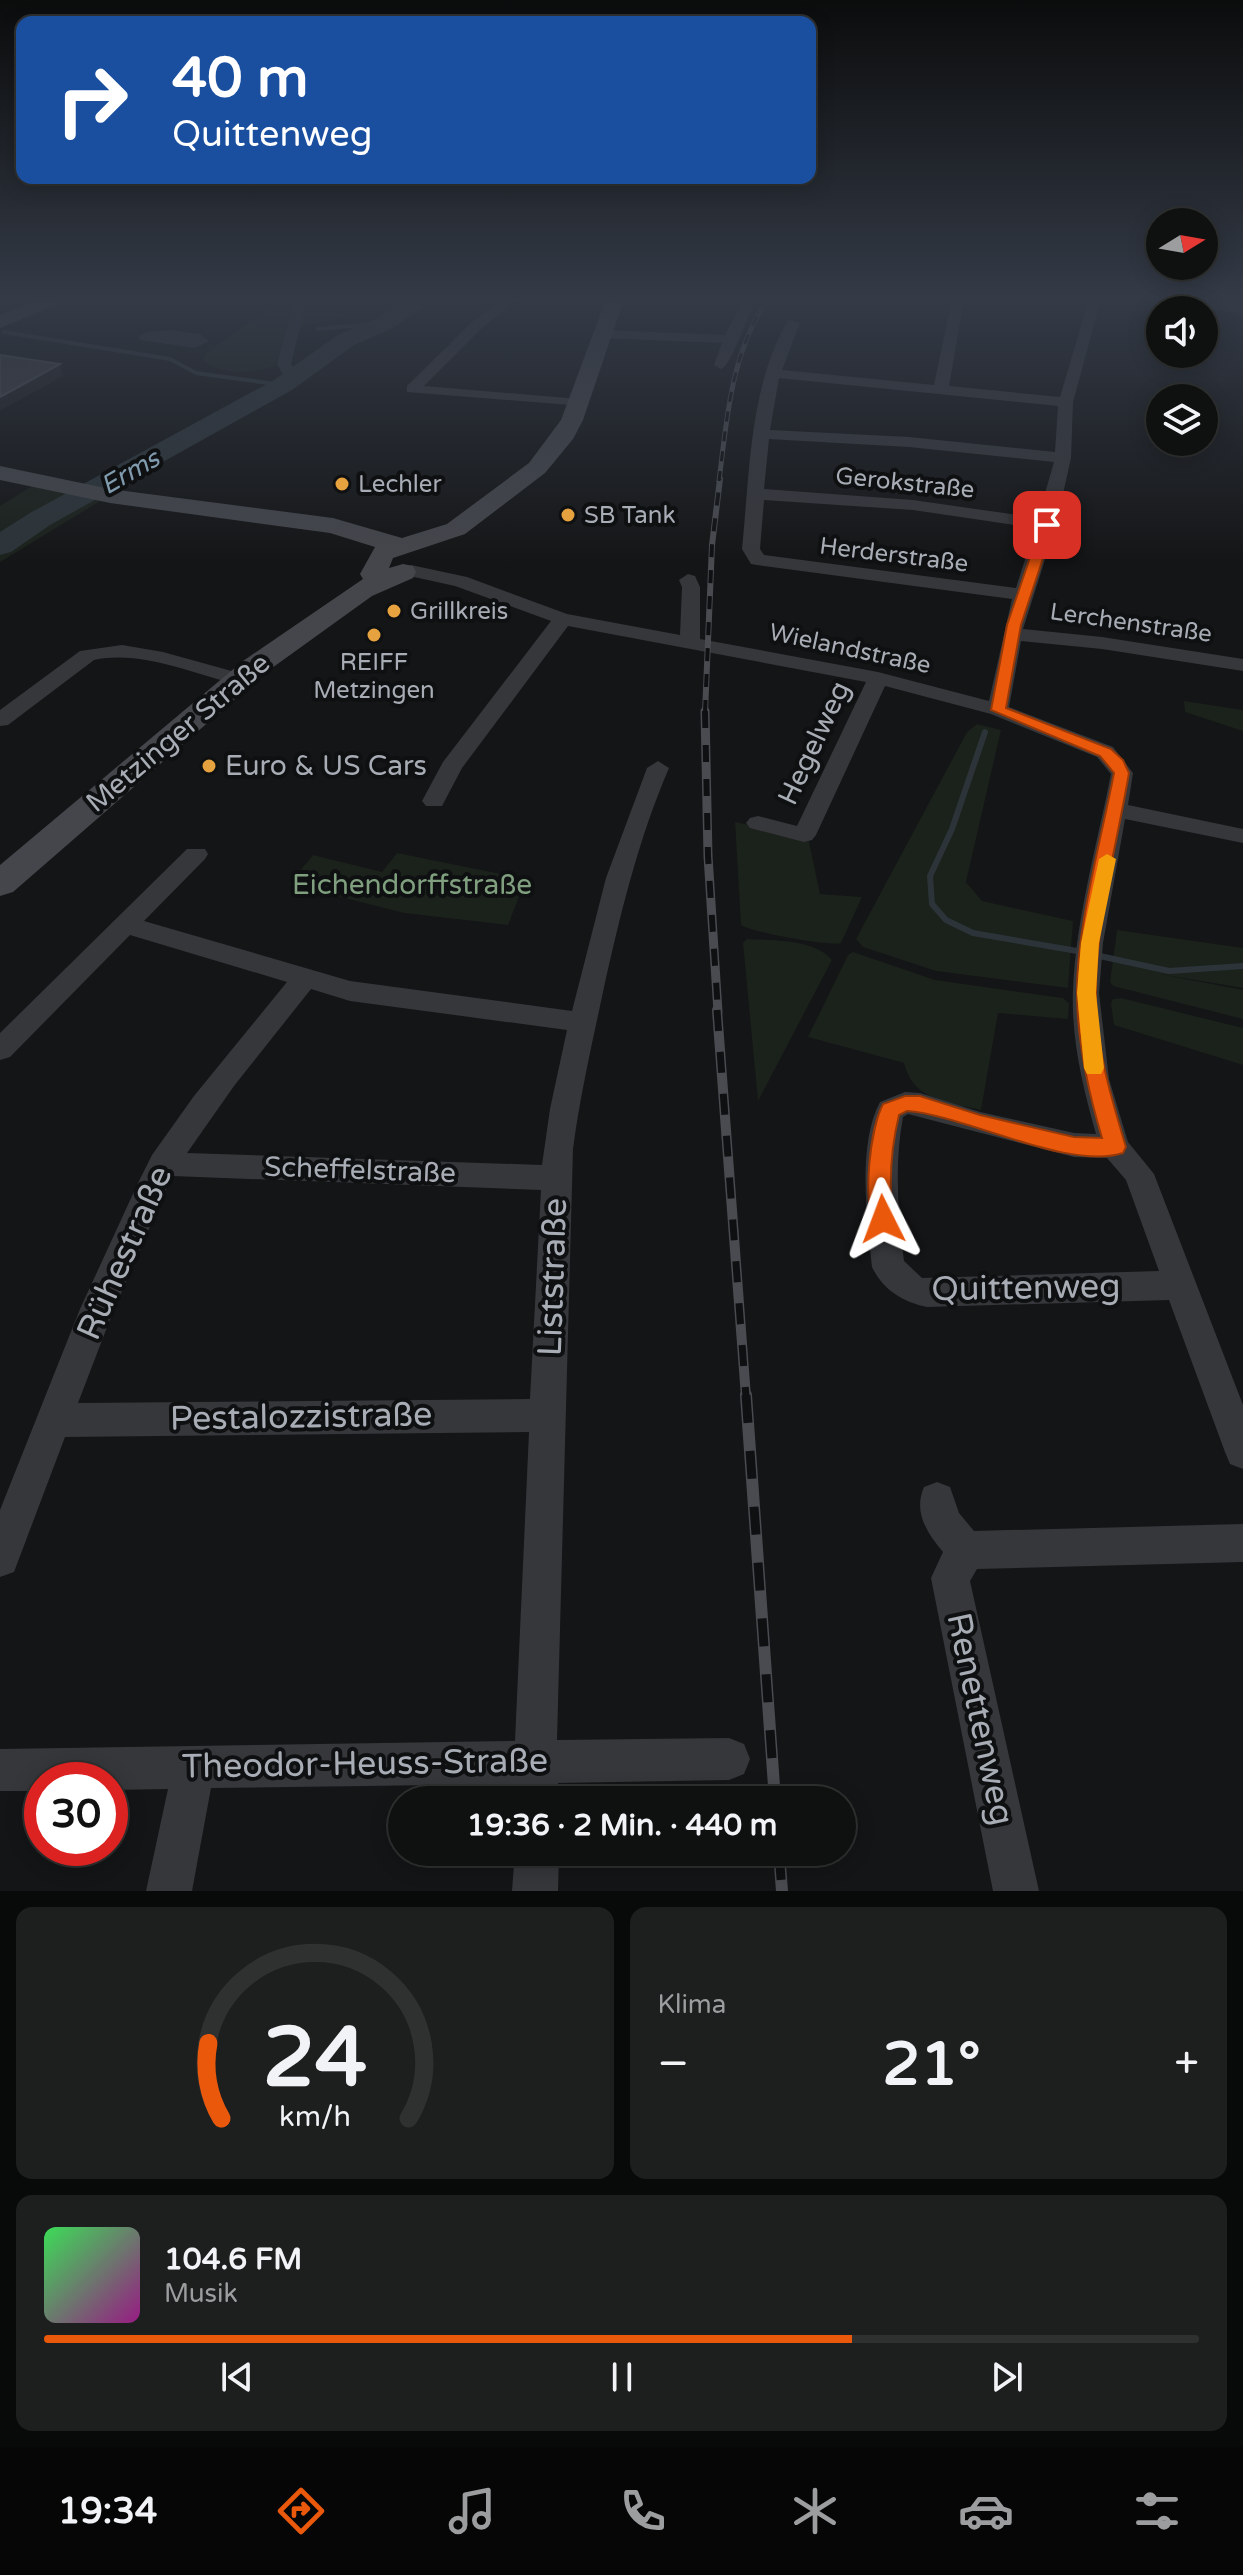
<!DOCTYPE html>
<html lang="de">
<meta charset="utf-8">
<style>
:root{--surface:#0f1010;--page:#1d1e1e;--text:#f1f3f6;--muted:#9b9d9f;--line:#2f3030;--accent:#ea580c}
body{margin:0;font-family:"Varela Round",sans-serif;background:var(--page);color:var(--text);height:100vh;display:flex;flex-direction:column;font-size:30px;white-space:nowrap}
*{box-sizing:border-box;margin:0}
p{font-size:26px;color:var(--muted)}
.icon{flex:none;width:44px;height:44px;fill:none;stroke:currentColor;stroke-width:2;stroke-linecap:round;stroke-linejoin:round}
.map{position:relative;height:1891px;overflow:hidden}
.panel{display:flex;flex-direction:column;gap:16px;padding:16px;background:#080909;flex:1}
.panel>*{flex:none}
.hud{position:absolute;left:16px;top:16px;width:800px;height:168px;border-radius:16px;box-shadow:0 4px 20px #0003,0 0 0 2px var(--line);background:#1a4fa0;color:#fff;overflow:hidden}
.needle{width:52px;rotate:79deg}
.fabs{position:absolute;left:1146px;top:208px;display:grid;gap:16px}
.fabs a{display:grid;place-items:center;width:72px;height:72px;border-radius:50%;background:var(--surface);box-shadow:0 4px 20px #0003,0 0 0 2px var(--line);font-size:40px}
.speed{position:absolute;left:24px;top:1762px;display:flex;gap:16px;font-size:40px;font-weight:700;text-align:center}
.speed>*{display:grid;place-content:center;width:104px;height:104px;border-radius:50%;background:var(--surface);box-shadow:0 4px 20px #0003,0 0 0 2px var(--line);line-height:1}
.speed .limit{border:12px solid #d22;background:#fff;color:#111}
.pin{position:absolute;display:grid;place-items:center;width:68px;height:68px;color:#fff;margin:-34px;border-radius:16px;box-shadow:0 4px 12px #0006}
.me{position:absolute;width:88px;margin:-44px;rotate:357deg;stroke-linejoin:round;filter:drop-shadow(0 0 6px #0008)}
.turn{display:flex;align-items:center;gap:28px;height:168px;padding:0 24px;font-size:36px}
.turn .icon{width:104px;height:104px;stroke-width:2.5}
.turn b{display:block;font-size:56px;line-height:68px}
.big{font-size:60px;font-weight:700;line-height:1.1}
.panel .tile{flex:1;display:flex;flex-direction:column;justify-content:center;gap:12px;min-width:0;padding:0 28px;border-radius:16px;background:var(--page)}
.panel .dial{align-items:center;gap:0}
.dial svg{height:208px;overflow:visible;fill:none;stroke:var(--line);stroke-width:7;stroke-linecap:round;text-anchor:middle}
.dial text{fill:var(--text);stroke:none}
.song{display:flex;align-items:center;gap:24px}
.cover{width:96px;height:96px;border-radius:12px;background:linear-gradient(135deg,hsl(130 70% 55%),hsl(310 70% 35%))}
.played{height:8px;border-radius:4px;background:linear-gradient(90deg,var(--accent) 70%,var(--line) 70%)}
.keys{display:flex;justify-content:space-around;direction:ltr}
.heat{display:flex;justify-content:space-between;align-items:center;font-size:44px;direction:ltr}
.panel .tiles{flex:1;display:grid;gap:16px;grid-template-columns:1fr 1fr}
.tile:last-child{grid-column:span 2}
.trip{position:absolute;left:388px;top:1786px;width:468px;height:80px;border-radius:40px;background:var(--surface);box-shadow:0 4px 20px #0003,0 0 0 2px var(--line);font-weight:700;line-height:80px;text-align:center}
.dock{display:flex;height:128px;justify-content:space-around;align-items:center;background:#060606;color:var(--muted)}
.dock .icon{width:56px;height:56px}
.dock .active{color:var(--accent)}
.dock b{font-size:36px;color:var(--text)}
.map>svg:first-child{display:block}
.green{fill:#1b211b}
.water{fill:#2c3439}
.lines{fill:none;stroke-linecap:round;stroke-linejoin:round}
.stream-far1{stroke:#2c3439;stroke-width:4}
.stream{stroke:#2c3439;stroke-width:6}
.canal{fill:#2c3439;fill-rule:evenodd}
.river{fill:#2c3439;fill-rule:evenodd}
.street{fill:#36373b;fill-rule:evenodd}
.secondary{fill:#44464b;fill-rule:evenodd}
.rail-far4-casing{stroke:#494b50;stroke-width:5}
.rail-far3-casing{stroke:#494b50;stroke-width:6}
.rail-far2-casing{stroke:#494b50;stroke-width:9}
.rail-far1-casing{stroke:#494b50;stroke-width:10}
.rail-casing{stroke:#494b50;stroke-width:12}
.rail-far4{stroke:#0f1011;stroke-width:3;stroke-dasharray:10;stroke-linecap:butt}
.rail-far3{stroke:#0f1011;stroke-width:4;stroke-dasharray:13;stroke-linecap:butt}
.rail-far2{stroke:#0f1011;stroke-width:6;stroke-dasharray:17;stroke-linecap:butt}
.rail-far1{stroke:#0f1011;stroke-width:7;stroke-dasharray:21;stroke-linecap:butt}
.rail{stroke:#0f1011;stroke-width:9;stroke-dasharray:28;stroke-linecap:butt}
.shaded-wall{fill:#1f2022}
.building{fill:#3d3e42;stroke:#4d5054;stroke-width:2}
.route{fill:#ea580c;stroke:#983908;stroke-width:2}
.slow{fill:#f59e0b}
.poi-dot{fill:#e5a23e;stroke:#0f1011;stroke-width:3}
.labels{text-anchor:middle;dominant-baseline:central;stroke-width:8;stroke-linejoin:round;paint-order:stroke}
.far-street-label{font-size:24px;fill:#a7acb5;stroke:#0f1011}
.far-poi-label{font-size:24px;fill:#a7acb5;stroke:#0f1011;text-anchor:start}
.far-water-label{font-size:26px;font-style:italic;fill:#809bae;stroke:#0f1011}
.street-label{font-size:28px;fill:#a7acb5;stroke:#0f1011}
.poi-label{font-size:28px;fill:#a7acb5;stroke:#0f1011;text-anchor:start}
.park-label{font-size:28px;fill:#7f9f7f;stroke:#0f1011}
.near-street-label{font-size:34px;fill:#a7acb5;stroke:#0f1011}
</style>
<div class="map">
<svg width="1243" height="1891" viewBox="0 0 1243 1891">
<rect width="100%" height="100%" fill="#141516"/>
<g class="green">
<path d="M 242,299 L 391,299 L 346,317 L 290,328 L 275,366 C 254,373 219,377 203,359 L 205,354 L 277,303 Z"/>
<polygon points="32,486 102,500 0,562 0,506"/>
<polygon points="1184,701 1243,710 1243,731 1185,712"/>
<polygon points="977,724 1001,730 966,882 982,901 1073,921 1068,988 936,971 863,947 856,939 967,732"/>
<path d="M 735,822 L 808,837 L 820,894 L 862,897 L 841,943 C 832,947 750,932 741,925 Z"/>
<polygon points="397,853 526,879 508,925 404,913 289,884 313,855 382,872"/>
<polygon points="1117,930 1243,948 1243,988 1159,974 1243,990 1243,1019 1113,986 1110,982"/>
<path d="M 747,939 C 772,940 815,939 832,960 L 758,1101 L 743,943 Z"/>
<path d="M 853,952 L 935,980 L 1063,998 L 1069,1003 L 1068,1019 L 998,1013 L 981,1110 C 948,1102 913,1101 904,1063 L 808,1037 L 848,955 Z"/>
<polygon points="1121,998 1243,1028 1243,1065 1114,1025 1111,1004 1113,999"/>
</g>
<polygon class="water" points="171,330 200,334 209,341 195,348 140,340 139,336 147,332"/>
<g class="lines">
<g class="stream-far1">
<polyline points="318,329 385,323"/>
<polyline points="4,332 170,359 196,373 283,385"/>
</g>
<g class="stream">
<polyline points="985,732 952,829 930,876 932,904 946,920 973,933 1083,952"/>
<polyline points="1095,955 1169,971 1243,966"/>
</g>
<polygon class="canal" points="295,299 307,299 291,364 299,379 292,383 287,382 277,364"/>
<polygon class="river" points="408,299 434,299 393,328 354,345 292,390 50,525 11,552 0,555 0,532 30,513 274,380 338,335 377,318"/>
<g class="street">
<polygon points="503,299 517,299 482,328 424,386 579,399 584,400 584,406 407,392 407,386 472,322"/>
<path d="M 744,299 L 756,299 C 748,314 732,365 721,369 L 714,365 L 722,343 L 602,338 L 595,334 L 602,330 L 725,335 Z"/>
<path d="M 952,299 L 964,299 L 949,386 L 1060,397 L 1089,299 L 1101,299 L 1073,402 L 1071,458 L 1056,525 L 1023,629 L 1102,637 L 1243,659 L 1243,671 L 1102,649 L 1021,641 L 1009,707 L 1113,747 L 1133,773 L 1128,805 L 1243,829 L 1243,843 L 1125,819 L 1103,943 L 1099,993 L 1109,1079 L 1128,1142 L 1154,1174 L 1243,1405 L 1243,1469 L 1230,1464 L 1225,1452 L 1169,1300 L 927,1307 C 903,1302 883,1290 872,1267 C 867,1220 857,1145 880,1102 L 905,1092 L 920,1093 L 980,1112 L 1074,1133 L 1096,1134 C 1083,1088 1071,1039 1073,990 C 1076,918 1097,845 1111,774 L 1097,757 L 991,714 L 885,686 L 816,835 L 812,840 L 804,842 L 750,828 L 746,823 L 750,818 L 758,816 L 797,826 L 866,682 L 568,626 L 462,768 L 442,806 L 426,806 L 422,801 L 443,762 L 551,621 L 455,586 L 405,575 L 402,571 L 411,565 L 467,577 L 567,614 L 680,635 L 682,587 L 679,580 L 688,574 L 695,576 L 700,587 L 700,639 L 878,672 L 989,701 L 1012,599 L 757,565 L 751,564 L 742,549 C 750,471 749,388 788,320 L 800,323 L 782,370 L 934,385 ZM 779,378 L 1058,406 L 1055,452 L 909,437 L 770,430 ZM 769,439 L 909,447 L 1054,462 L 1038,518 L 913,500 L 764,489 ZM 764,500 L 913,510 L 1035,528 L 1016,588 L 764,555 L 760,549 ZM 908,1114 L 1074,1157 L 1107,1158 L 1126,1180 L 1159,1271 L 922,1278 L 904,1261 C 898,1213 894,1165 903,1117 Z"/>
<polygon points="1143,299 1183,299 1243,305 1243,313 1149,303"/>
<path d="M 122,645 L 163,652 L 246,675 L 249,679 L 239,685 C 193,674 142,650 94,660 L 8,725 L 0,726 L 0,710 L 80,651 Z"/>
<path d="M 658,761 L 669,768 C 638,840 620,915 603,992 C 592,1044 580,1096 573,1149 L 557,1740 L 729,1738 L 744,1744 L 750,1759 L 744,1774 L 729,1780 L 558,1783 L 559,1800 L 515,1800 L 515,1784 L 211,1788 L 192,1891 L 146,1891 L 168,1789 L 110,1790 L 110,1780 L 42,1780 L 42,1791 L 0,1791 L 0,1749 L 515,1741 L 529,1432 L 65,1437 L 14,1572 L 0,1577 L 0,1510 L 80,1309 L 138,1183 L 152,1155 L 194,1096 L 287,982 L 130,935 L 10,1057 L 0,1060 L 0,1033 L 187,849 L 205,849 L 208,854 L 205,859 L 144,921 L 350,981 L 572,1011 L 606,878 L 647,768 ZM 311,989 L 350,1001 L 567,1030 L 550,1109 L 542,1165 L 187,1153 L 234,1086 ZM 172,1176 L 541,1190 L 530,1399 L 78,1403 L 114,1309 Z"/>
<path d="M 937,1482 L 950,1487 L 959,1513 L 974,1531 L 1243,1524 L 1243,1562 L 977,1569 L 970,1581 L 1039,1891 L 993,1891 L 931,1578 L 943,1552 C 927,1533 913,1512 924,1487 Z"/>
<polygon points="515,1852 559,1852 558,1891 512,1891"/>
</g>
<g class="secondary">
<polygon points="38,299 63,299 61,303 0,328 0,315"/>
<polygon points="606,299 624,299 583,420 573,439 545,473 465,534 393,558 389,568 403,564 413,566 416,572 413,578 372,596 265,673 13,892 0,896 0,865 243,661 363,579 360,574 375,547 330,533 110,503 0,480 0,466 110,489 333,518 402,538 447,524 529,463 561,420"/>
</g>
<defs>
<path id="rail-far4" d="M 719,481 C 727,418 731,352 768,299"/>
<polyline id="rail-far3" points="705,713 712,545 720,479"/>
<polyline id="rail-far2" points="705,711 708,856 718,1012"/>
<polyline id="rail-far1" points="717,1010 746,1397"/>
<g id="rail">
<polyline points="746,1395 775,1800"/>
<polyline points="779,1852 782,1891"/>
</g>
</defs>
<use href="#rail-far4" class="rail-far4-casing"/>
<use href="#rail-far3" class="rail-far3-casing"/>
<use href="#rail-far2" class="rail-far2-casing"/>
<use href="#rail-far1" class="rail-far1-casing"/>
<use href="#rail" class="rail-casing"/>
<use href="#rail-far4" class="rail-far4"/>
<use href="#rail-far3" class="rail-far3"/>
<use href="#rail-far2" class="rail-far2"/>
<use href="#rail-far1" class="rail-far1"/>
<use href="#rail" class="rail"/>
</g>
<polygon class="shaded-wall" points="60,364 63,376 0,411 0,397"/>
<polygon class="building" points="0,355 60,364 0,397"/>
<linearGradient id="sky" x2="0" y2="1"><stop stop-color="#0b0c0c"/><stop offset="0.53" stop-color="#343b47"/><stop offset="1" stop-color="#343b47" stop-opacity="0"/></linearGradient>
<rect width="1243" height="564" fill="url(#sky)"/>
<path class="route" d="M 1047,521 L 1054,525 L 1021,625 L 1006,708 L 1111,749 L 1123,760 L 1129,773 C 1117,844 1096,919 1096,991 C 1095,1045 1111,1097 1126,1147 L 1123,1153 C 1069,1171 964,1115 907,1111 L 899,1115 C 893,1140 890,1167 891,1193 C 891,1205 896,1215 890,1225 L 883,1228 L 875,1225 C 862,1200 870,1129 883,1104 L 905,1096 L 920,1096 L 980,1115 L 1074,1137 L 1102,1138 C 1088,1091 1077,1042 1077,992 C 1077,926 1101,840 1114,773 L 1100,756 L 991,710 L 1007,625 L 1041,525 Z"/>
<polygon class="slow" points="1107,854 1116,859 1099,943 1096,993 1104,1068 1101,1074 1087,1074 1084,1068 1077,993 1081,943 1099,859"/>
<g class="poi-dot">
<circle cx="342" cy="484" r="8"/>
<circle cx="568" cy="515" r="8"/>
<circle cx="394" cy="611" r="8"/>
<circle cx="374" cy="635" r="8"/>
<circle cx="209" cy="766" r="8"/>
</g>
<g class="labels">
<g class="far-street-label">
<text transform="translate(905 483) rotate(6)">Gerokstraße</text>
<text transform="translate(894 555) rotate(7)">Herderstraße</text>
<text transform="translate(1131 623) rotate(8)">Lerchenstraße</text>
<text transform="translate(850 649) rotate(12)">Wielandstraße</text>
</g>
<g class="far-poi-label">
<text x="358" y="484">Lechler</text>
<text x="584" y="515">SB Tank</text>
<text x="410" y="611">Grillkreis</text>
<text x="374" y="662" text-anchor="middle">REIFF<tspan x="374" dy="28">Metzingen</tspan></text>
</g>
<g class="far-water-label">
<text transform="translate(130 472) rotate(-30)">Erms</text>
</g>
<g class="street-label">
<text transform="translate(178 733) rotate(-40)">Metzinger Straße</text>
<text transform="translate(814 743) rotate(-65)">Hegelweg</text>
<text transform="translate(360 1170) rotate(2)">Scheffelstraße</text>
</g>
<g class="poi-label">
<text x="225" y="766">Euro &amp; US Cars</text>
</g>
<g class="park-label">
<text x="412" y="885">Eichendorffstraße</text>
</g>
<g class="near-street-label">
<text transform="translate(125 1253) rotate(-66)">Rühestraße</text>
<text transform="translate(553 1277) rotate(-88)">Liststraße</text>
<text transform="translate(1026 1288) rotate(-1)">Quittenweg</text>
<text transform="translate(301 1417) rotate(-1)">Pestalozzistraße</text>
<text transform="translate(980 1719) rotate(78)">Renettenweg</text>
<text transform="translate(365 1764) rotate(-1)">Theodor-Heuss-Straße</text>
</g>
</g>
</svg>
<div class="fabs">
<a><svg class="needle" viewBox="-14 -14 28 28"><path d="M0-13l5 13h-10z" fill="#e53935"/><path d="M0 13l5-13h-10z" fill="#9b9d9f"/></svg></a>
<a><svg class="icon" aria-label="sound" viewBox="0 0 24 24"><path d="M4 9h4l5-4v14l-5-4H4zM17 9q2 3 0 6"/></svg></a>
<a><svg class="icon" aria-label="layers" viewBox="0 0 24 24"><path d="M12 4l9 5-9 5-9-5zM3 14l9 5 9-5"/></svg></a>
</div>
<div class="speed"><div class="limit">30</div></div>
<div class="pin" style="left:1047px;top:525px;background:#d93025"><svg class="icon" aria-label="arrive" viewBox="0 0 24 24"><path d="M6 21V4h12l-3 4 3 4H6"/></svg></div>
<svg class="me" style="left:883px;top:1219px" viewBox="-20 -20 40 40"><path d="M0-17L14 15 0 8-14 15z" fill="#ea580c" stroke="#fff" stroke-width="4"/></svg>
<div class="trip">19:36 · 2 Min. · 440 m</div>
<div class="hud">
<div class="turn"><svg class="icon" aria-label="right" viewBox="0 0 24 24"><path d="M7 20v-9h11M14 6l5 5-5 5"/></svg><div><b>40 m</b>Quittenweg</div></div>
</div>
</div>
<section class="panel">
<div class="tiles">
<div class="tile dial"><svg viewBox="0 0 100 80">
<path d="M14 69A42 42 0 1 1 86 69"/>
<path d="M14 69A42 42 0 0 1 9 40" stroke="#ea580c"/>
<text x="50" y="56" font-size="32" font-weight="700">24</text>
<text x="50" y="72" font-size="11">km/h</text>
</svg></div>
<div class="tile"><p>Klima</p>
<div class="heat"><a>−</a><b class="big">21°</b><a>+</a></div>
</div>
<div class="tile">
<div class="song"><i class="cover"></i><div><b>104.6 FM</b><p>Musik</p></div></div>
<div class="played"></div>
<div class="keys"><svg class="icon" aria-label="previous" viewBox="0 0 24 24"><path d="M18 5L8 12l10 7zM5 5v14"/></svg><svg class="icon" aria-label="pause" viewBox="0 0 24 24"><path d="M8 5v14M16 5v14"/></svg><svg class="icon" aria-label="next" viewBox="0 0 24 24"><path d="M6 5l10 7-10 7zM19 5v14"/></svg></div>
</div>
</div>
</section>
<nav class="dock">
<b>19:34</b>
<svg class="icon active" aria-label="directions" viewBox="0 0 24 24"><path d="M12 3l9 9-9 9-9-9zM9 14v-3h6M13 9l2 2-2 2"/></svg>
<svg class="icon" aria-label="music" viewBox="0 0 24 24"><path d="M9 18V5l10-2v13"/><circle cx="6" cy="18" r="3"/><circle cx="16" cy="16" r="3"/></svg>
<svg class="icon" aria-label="phone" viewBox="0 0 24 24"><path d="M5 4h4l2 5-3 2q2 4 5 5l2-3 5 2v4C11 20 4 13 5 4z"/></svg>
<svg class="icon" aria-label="climate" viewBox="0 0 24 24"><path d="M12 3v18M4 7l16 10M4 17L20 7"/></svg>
<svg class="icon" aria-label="car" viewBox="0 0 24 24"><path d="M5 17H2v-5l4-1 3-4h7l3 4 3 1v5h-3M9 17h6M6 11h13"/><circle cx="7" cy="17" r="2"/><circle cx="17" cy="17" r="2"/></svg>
<svg class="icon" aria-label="filters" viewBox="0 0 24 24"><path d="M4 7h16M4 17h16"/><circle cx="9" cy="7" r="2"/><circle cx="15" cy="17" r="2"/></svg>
</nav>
